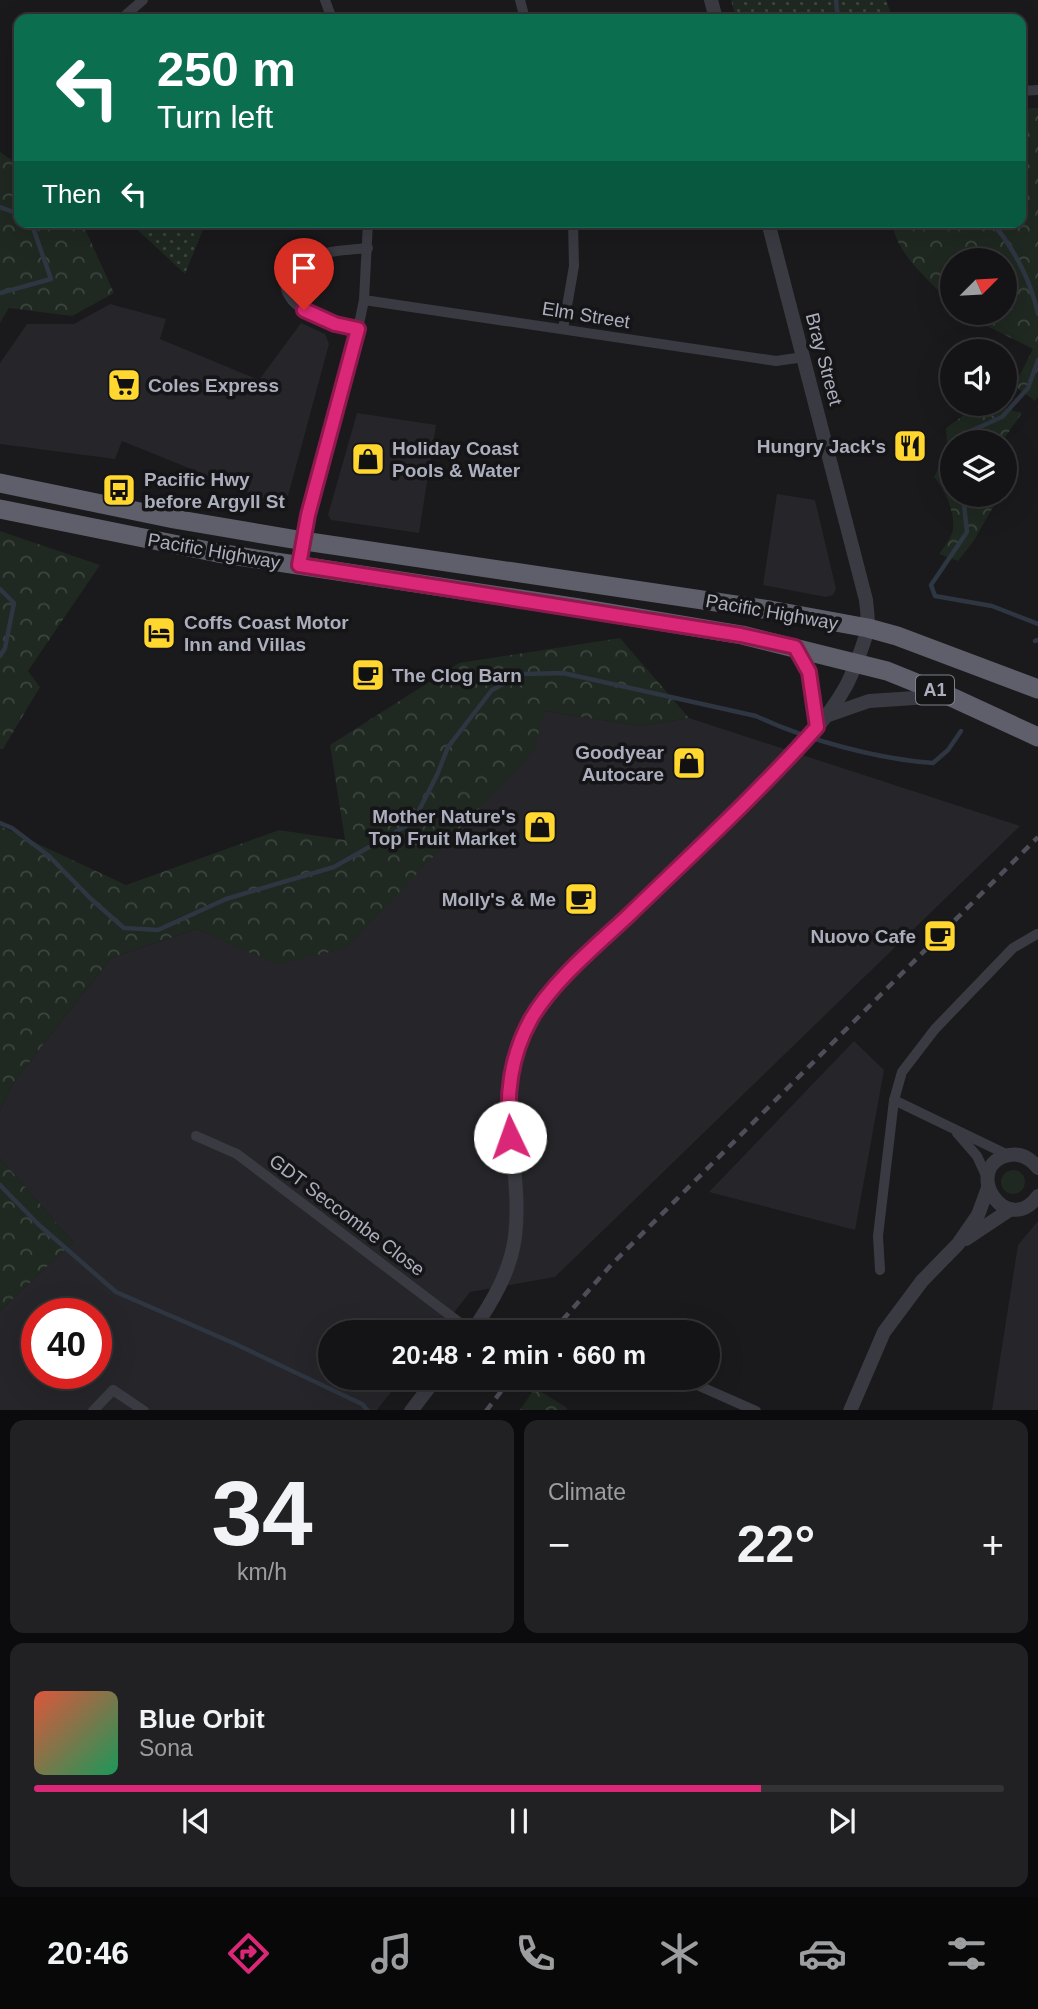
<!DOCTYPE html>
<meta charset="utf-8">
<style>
:root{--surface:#141315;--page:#212022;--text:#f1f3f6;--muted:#9d9ea0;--line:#333234;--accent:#db2777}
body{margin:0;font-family:Arial,sans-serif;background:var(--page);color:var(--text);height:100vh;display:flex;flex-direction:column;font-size:26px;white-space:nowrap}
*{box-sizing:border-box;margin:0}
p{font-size:23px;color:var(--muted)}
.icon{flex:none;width:38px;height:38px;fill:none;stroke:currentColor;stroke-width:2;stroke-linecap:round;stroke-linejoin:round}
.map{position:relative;height:1410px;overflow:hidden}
.sheet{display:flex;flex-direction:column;gap:10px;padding:10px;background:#0b0a0c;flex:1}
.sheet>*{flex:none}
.banner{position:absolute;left:14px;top:14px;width:1012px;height:214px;border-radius:14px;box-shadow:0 7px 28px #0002,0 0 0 2px var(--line);background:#0b6e4f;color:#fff;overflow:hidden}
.needle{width:46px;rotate:66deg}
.controls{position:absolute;left:940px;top:248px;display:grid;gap:14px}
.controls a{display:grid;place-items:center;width:77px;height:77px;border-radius:50%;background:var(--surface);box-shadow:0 7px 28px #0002,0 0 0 2px var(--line);font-size:35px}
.speed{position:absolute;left:21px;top:1298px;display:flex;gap:14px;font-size:35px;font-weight:700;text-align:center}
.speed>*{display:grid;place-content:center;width:91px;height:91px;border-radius:50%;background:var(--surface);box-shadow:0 7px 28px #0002,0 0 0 2px var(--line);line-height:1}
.speed .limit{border:10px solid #d22;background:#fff;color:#111}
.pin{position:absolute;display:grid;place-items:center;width:60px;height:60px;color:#fff;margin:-72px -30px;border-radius:50% 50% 50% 0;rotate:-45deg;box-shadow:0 0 7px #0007}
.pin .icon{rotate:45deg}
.me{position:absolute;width:77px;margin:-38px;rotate:357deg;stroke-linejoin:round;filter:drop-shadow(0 0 5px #0008)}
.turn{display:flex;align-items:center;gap:24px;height:147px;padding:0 28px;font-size:32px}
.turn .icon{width:91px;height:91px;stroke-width:2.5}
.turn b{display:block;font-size:49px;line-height:60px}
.then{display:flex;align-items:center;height:66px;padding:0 28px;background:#0003;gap:14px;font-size:26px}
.big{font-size:52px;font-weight:700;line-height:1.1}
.sheet .tile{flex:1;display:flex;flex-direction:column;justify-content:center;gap:10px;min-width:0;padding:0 24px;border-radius:14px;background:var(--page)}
.sheet .dial{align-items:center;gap:0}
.dial b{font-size:91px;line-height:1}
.song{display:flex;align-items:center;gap:21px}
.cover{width:84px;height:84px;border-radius:10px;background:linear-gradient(135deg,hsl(10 70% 55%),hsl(150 70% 35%))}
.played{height:7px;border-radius:4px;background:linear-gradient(90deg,var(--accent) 75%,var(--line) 75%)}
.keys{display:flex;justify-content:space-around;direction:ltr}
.heat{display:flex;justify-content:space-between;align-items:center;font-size:38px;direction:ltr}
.sheet .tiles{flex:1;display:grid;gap:10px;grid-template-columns:1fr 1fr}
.tile:last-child{grid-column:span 2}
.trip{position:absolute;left:318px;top:1320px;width:402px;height:70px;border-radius:35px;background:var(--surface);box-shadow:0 7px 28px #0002,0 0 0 2px var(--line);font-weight:700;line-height:70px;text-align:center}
.tab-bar{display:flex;height:112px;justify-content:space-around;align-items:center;background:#080808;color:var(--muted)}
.tab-bar .icon{width:49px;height:49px}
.tab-bar .active{color:var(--accent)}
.tab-bar b{font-size:32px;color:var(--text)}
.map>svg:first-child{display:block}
.built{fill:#262529;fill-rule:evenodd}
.grass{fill:url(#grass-dots)}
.forest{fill:url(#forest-crowns)}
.garden{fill:#1f2821}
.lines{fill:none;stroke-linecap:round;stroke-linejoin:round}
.stream{stroke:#2e3642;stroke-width:4.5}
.minor{stroke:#3a3a42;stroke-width:10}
.tertiary{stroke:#3a3a42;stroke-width:14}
.trunk{stroke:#5e5f6a;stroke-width:19}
.rail{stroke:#4d4e57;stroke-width:4.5;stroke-dasharray:9 7;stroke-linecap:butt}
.route-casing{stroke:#8e194d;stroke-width:18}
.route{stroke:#db2777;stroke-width:12}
.labels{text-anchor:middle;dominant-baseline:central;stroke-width:7;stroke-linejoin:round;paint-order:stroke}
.shield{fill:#151417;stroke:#7e808b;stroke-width:2}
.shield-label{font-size:18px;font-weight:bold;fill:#abaebd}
.street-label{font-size:19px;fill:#abaebd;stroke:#151417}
.poi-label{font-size:19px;font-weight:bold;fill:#abaebd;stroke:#151417;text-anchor:start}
</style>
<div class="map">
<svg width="1038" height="1411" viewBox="0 0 1038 1411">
<defs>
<pattern id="grass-dots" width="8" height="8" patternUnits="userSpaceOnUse" patternTransform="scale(1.75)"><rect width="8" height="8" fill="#1f2821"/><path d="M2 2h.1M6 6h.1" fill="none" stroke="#3d453f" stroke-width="1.8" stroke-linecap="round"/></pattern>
<pattern id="forest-crowns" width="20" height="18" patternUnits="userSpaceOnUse" patternTransform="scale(1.75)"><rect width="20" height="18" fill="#1f2821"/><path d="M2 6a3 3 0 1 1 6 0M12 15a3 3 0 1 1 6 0" fill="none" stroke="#3d453f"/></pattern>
</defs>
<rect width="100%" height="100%" fill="#1a191c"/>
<g class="built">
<polygon points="110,304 166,319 160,339 259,380 301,323 325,334 329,344 285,507 122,441 115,459 0,444 0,363 27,324 74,324"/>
<polygon points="357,413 436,425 419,533 331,520 328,515"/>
<polygon points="777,494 815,500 836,589 833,595 826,597 763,585"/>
<path d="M 544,711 L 641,726 L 689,718 L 1020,826 L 555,1277 L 470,1292 L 439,1332 L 331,1332 L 331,1377 L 403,1377 L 377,1410 L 0,1410 L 0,1311 L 73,1242 L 0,1158 L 0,1111 L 13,1083 L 111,958 L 197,929 L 277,964 ZM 37,1314 L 96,1314 L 96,1374 L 37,1374 Z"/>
<polygon points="854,1041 884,1070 855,1230 709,1192"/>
<polygon points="1038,1221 1038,1410 992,1410 1018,1245"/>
</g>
<g class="grass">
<polygon points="731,0 886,0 893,19 736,19"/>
<polygon points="129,222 206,222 185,274"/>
</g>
<g class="forest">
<path d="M 1032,108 L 1038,108 L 1038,397 L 1035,401 L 1014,386 L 1033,349 L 961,313 L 1004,313 L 1004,261 L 952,261 L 952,304 C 930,281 896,255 892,222 L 1020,222 L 1020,110 Z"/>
<polygon points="0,152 19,165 19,222 82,222 114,293 72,316 9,308 0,323"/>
<path d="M 990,404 L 1022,413 L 1001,443 L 952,443 L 952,495 L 987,495 L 996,502 L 973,542 L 958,561 L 939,554 C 944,547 952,538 953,529 C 955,513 945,489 934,477 L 938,469 L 948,460 L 946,428 L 964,415 Z"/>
<polygon points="0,531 100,565 28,671 40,687 3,749 0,749"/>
<polygon points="620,638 689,718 641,726 544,711 534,751 346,948 277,965 197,929 111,958 13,1083 0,1111 0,826 126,885 279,830 345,840 330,745 459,663"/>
<polygon points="0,1158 73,1242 0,1311"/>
<polygon points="535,1388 567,1408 566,1410 520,1410"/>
</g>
<circle class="garden" cx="1013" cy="1182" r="12"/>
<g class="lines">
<g class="stream">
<polyline points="836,0 837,11 842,19"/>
<polyline points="0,207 19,214"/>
<path d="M 992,222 C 1014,249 1031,281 1038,314"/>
<polyline points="0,293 51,279 31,222"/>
<polyline points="959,443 962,435 1002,417 1028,388 1038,360"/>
<polyline points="963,495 967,532 931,585 935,596 992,606 1038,624"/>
<polyline points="0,589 14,603 5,648 0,656"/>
<polyline points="1035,641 1038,640"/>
<path d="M 0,823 L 12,828 L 49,856 L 91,899 L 124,928 L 158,930 L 226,899 L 334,867 L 413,822 L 437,775 L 448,747 L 492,690 L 522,674 L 563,673 L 756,716 C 807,740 877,759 933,763 L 948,750 L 961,731"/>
<polyline points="0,1185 39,1225 116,1292 231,1342 362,1404 368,1411"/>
</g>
<g class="minor">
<polyline points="325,0 332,19"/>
<polyline points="520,0 525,19"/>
<polyline points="121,19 143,0"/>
<polyline points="1020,91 1038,90"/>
<polyline points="364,300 776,361 804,357"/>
<path d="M 358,329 C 334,323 287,314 285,283 C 285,273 291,266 299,262 C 319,251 346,250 368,248"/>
<polyline points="563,329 574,266 573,222"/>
<polyline points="299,566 308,515 358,329 364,300 368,222"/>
<polyline points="894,1100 1008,1155"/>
<polyline points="957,1133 977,1156 988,1180"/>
<polyline points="196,1136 237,1154 472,1332"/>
<polyline points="880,1270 878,1236 894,1100 902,1072 935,1029 1013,948 1037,934"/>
<polyline points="679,1377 756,1411"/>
<polyline points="93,1411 113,1390 144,1411"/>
</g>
<g class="tertiary">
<polyline points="711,0 716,19"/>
<polyline points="795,647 809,672 817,727"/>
<polyline points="826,716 869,701 945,696"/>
<path d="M 1038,1168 C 1031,1159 1021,1153 1009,1155 C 960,1166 1006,1240 1038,1196"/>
<polyline points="966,1239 1011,1209"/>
<path d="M 472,1332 C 492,1302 510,1273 515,1237 C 525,1155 482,1082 540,1006 C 564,974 596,947 624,919 C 671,874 718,828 764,782 C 793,753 826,723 846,686 C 852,675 866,639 868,627 C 868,618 867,609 866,600 L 768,222"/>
<polyline points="411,1411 437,1377"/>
<polyline points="850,1411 884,1332 922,1281 958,1244 978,1215 988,1188"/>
</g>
<g class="trunk">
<polyline points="0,483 174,519 304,541 770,610 868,628 897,636 1038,689"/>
<polyline points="0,509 218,553 579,608 742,635 887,671 949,696 1038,737"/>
</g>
<g class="rail">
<polyline points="552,1332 611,1265 1038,837"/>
<polyline points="486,1411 512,1377"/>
</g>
</g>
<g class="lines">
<defs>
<path id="route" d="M 304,310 L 335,324 L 358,329 L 308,515 L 299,565 L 741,635 L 795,647 L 809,672 L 817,727 C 758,793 692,854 629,915 C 597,945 553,981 531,1019 C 510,1057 506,1095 510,1137"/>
</defs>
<use href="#route" class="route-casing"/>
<use href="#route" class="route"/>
</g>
<defs>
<symbol id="supermarket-square" viewBox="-11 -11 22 22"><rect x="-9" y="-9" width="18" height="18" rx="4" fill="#ffd72f" stroke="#151417"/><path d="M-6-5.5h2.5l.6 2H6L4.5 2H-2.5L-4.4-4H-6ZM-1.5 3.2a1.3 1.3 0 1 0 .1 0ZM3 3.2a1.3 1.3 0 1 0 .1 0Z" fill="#111"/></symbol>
<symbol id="restaurant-square" viewBox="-11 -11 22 22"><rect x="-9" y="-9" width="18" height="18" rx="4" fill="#ffd72f" stroke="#151417"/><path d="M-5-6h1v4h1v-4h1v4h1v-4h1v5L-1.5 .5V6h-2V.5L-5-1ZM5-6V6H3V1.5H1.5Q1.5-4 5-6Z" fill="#111"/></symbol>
<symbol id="shop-square" viewBox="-11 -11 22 22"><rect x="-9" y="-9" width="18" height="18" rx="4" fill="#ffd72f" stroke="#151417"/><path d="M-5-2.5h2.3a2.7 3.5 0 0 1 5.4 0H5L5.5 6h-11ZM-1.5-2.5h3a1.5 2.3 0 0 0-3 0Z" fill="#111"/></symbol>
<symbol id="bus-square" viewBox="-11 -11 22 22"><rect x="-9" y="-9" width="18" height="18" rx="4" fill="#ffd72f" stroke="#151417"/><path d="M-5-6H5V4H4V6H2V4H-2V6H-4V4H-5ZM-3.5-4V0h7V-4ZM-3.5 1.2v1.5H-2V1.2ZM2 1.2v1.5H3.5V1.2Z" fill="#111"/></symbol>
<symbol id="hotel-square" viewBox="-11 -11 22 22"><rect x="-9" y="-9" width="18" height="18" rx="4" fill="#ffd72f" stroke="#151417"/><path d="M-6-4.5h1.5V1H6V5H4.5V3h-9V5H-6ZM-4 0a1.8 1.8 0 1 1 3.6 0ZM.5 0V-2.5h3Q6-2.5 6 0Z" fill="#111"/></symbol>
<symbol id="cafe-square" viewBox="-11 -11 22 22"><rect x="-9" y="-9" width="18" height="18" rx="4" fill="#ffd72f" stroke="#151417"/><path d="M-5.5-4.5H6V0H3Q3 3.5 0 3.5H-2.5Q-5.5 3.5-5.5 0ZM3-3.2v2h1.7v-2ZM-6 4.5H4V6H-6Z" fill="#111"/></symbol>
</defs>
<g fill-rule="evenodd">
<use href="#supermarket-square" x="105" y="366" width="38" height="38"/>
<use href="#restaurant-square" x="891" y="427" width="38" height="38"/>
<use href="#shop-square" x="349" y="440" width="38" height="38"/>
<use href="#bus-square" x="100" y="471" width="38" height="38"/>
<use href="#hotel-square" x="140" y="614" width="38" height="38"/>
<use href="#cafe-square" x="349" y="656" width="38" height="38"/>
<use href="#shop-square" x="670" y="744" width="38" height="38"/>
<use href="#shop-square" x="521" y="808" width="38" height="38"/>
<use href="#cafe-square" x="562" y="880" width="38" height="38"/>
<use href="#cafe-square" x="921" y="917" width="38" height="38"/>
</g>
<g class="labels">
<rect class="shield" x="916" y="675.5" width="38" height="29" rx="5"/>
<g class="shield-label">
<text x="935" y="690">A1</text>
</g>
<g class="street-label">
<text transform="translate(586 315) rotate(9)">Elm Street</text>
<text transform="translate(824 359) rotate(75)">Bray Street</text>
<text transform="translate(214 551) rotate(10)">Pacific Highway</text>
<text transform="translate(772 612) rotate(10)">Pacific Highway</text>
<text transform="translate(347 1215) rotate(37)">GDT Seccombe Close</text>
</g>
<g class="poi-label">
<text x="148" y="385">Coles Express</text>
<text x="886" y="446" text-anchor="end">Hungry Jack's</text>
<text x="392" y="448">Holiday Coast<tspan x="392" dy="22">Pools &amp; Water</tspan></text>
<text x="144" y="479">Pacific Hwy<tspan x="144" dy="22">before Argyll St</tspan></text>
<text x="184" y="622">Coffs Coast Motor<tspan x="184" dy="22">Inn and Villas</tspan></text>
<text x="392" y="675">The Clog Barn</text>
<text x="664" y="752" text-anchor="end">Goodyear<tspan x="664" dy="22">Autocare</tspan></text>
<text x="516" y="816" text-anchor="end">Mother Nature's<tspan x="516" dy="22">Top Fruit Market</tspan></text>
<text x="556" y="899" text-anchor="end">Molly's &amp; Me</text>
<text x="916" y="936" text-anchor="end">Nuovo Cafe</text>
</g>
</g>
</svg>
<div class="controls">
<a><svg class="needle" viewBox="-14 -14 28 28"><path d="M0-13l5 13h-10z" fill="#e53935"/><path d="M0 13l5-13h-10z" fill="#9d9ea0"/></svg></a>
<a><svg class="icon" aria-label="sound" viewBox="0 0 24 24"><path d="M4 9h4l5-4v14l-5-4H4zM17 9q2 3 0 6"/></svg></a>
<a><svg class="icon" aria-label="layers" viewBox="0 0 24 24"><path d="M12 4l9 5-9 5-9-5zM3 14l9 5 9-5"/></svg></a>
</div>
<div class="speed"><div class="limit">40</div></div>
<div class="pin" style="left:304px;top:310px;background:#d93025"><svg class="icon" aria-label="arrive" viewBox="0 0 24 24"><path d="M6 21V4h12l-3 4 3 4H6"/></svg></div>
<svg class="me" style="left:510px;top:1137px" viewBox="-20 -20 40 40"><circle r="19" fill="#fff"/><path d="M0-13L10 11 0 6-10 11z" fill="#db2777"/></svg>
<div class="trip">20:48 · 2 min · 660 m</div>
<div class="banner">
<div class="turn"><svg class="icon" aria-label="left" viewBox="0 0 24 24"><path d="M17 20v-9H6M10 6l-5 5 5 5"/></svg><div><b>250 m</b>Turn left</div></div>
<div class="then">Then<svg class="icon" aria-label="left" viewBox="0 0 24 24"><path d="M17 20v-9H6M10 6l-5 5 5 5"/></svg></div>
</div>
</div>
<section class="sheet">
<div class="tiles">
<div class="tile dial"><b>34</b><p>km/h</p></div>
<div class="tile"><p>Climate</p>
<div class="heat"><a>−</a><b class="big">22°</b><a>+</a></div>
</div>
<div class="tile">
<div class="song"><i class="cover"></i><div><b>Blue Orbit</b><p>Sona</p></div></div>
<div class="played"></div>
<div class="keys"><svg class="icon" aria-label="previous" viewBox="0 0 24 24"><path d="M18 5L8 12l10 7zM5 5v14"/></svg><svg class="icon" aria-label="pause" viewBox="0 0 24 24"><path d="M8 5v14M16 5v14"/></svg><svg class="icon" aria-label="next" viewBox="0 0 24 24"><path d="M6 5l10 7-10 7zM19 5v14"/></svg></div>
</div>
</div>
</section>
<nav class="tab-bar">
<b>20:46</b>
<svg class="icon active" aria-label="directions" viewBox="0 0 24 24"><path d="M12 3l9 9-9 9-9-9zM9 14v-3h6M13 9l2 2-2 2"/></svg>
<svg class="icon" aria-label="music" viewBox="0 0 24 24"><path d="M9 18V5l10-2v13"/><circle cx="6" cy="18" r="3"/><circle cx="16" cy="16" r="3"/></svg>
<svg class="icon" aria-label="phone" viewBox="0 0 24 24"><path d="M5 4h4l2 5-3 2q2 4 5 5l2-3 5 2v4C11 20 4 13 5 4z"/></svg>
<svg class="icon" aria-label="climate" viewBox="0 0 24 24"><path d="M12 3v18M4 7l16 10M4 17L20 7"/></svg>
<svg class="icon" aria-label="car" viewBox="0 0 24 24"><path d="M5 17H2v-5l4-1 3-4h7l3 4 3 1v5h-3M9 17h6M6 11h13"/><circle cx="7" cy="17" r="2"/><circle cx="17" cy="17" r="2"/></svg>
<svg class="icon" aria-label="filters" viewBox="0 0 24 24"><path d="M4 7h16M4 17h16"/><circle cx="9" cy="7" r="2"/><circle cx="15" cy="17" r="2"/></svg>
</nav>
